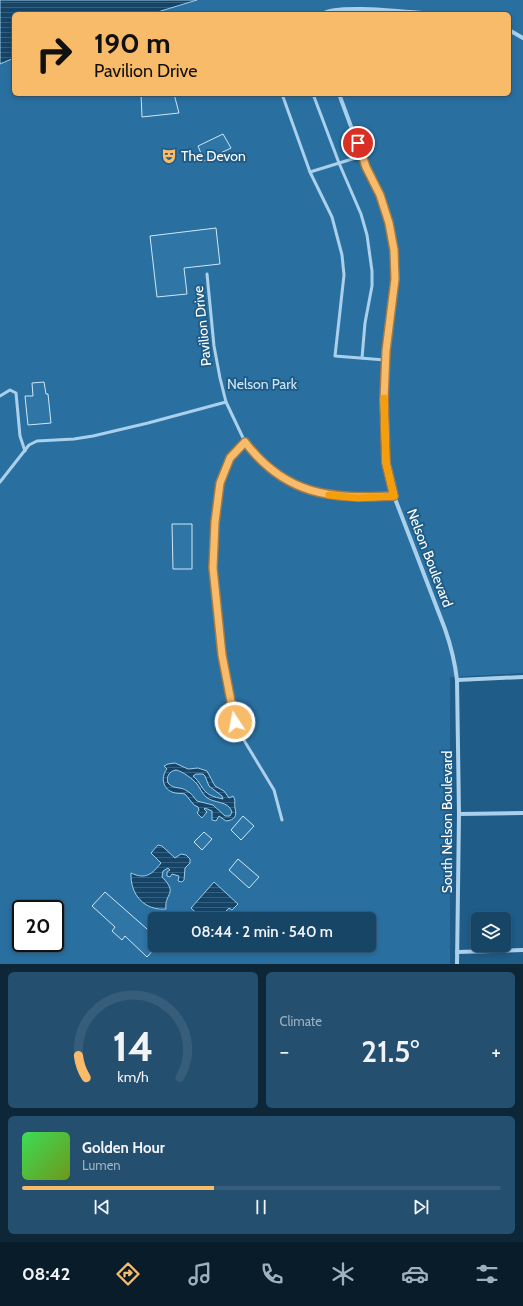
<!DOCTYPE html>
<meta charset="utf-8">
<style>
:root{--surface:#174566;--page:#244f6f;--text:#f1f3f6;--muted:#9eb1bf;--line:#365d7a;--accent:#f8bb6a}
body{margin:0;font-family:Cabin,sans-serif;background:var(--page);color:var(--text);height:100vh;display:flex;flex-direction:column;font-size:15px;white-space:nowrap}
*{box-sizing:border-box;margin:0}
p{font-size:13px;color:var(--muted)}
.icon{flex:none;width:22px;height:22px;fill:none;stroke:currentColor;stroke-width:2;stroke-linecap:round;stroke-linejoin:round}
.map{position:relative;height:964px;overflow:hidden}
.panel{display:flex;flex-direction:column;gap:8px;padding:8px;background:#0d2638;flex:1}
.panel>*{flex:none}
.banner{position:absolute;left:12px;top:12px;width:499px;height:84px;border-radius:6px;box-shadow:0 2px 6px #0003,0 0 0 1px var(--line);background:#f8bb6a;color:#111;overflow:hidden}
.buttons{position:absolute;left:471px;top:912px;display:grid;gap:8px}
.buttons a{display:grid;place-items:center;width:40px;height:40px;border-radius:6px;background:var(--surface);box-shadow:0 2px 6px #0003,0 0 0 1px var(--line);font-size:20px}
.speed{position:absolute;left:12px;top:900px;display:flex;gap:8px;font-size:20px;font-weight:700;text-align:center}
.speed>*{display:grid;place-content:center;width:52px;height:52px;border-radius:50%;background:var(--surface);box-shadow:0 2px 6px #0003,0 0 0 1px var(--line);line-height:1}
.speed .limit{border:2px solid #111;border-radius:6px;background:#fff;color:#111}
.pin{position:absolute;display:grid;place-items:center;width:34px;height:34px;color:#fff;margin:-17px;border:2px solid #fff;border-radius:50%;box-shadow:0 1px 4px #0007}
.me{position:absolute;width:44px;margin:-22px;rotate:349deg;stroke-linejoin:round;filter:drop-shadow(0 0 3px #0008)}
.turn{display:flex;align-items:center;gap:14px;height:84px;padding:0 16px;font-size:18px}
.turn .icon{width:52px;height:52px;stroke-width:2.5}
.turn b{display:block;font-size:28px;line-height:34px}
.big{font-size:30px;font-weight:600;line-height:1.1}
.panel .card{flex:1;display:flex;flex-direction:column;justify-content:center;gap:6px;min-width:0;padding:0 14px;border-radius:6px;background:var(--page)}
.panel .dial{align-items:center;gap:0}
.dial svg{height:104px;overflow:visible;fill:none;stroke:var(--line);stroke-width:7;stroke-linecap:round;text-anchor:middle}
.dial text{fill:var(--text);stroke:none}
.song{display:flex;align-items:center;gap:12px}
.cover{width:48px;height:48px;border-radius:6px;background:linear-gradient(135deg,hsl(130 70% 55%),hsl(80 70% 35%))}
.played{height:4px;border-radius:2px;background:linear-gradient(90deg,var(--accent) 40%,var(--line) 40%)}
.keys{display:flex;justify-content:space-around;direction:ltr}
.heat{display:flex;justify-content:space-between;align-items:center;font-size:22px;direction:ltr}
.panel .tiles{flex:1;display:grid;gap:8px;grid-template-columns:1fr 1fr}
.card:last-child{grid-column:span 2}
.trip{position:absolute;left:148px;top:912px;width:228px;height:40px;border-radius:6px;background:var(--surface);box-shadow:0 2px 6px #0003,0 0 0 1px var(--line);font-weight:600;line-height:40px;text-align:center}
.tab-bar{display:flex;height:64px;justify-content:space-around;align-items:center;background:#091c29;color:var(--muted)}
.tab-bar .icon{width:28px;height:28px}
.tab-bar .current{color:var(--accent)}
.tab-bar b{font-size:18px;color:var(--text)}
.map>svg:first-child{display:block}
.park{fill:#2970a1;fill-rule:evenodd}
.water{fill:url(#water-rules);stroke:#9ecdec;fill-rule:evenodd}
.building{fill:#2f75a6;stroke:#cfe7f8}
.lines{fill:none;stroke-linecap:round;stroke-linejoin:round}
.lane{stroke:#aad0eb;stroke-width:3}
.street{stroke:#aad0eb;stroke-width:4}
.route-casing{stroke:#a17a45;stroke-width:10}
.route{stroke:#f8bb6a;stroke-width:7}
.slow{stroke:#f59e0b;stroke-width:7}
.labels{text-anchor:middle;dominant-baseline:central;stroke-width:4;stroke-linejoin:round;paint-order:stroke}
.poi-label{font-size:14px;fill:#fff;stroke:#1f5c88;text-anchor:start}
.street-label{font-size:14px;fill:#fff;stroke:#1f5c88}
.park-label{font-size:14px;fill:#cfe7f8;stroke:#1f5c88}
</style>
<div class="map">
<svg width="523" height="964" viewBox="0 0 523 964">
<defs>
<pattern id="water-rules" width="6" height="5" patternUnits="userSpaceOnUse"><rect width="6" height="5" fill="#154467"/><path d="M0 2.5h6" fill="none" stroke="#38607e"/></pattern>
</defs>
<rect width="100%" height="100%" fill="#1f5c88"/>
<path class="park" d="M 197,0 L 523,0 L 523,673 L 450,677 L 450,964 L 0,964 L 0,64 L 14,58 L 14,94 L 509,94 L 509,14 L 151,14 ZM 21,909 L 55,909 L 55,943 L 21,943 ZM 155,919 L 369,919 L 369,945 L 155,945 Z"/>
<g class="water">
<polygon points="0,0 197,0 151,14 14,14 14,58 0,64"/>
<path d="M 175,763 L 188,769 L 198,768 L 207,771 L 215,786 L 224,791 L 229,798 L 233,796 C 236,800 234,803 235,808 C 237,816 235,820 226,821 L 219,816 L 216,821 L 212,820 L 212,811 L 205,808 L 204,809 L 207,812 L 202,818 L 197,813 L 199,810 L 198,807 L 194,805 L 185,794 C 181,793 176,794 172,792 C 162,788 161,776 167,769 L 164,766 L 168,764 ZM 176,770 C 182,771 193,779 197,784 C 200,788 202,793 206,797 C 214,804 228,800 232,812 L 230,816 L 225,816 L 213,805 L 197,801 C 194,798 192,793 187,791 C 181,786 174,790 168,783 C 166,777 169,771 176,770 ZM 196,774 L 203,774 L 205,776 L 209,786 L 222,796 L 223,799 C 219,798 214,797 210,795 C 202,791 200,781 193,776 Z"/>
<path d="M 158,845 L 162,846 L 175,858 L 181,854 L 186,855 L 190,859 L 190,863 L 185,868 L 184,880 L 182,882 L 178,881 L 179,876 L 172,874 L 170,877 L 167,876 L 167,872 L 170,870 L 168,868 L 163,871 L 162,877 C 179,894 164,893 166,909 C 144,911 130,894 131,873 C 146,880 152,874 161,863 L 151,853 Z"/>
<polygon points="214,882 238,904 232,910 229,908 218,919 203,919 191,908"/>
</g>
<g class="building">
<polygon points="141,94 174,94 179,113 142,117"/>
<polygon points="223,134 231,148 204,161 198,146"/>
<polygon points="216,228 220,264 184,268 187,294 157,297 150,236"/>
<polygon points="44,382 46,394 48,394 51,423 28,425 25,396 33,396 32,383"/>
<polygon points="172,524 192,524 192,569 173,569"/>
<polygon points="243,816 254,826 241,840 231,830"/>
<polygon points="204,832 212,839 202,850 194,842"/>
<polygon points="238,859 259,877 249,888 229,870"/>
<polygon points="105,892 155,936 155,948 147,957 125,936 122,940 112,931 115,927 92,906"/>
</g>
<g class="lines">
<g class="lane">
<polyline points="282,94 310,172 332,217 342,255 344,275 335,356 385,360"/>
<polyline points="313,94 339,163 361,214 367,235 372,271 372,286 365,323 362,358"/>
<polyline points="310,172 362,156"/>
<polyline points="207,274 214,346 220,378 226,402 245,442 252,451 283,479 308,489 328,495 345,497 394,496"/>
<polyline points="0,396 10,390 16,393 20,436 25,451"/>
<polyline points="245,442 231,458 220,483 215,522 213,568 222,655 235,722 242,737 274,790 282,820"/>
<polyline points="0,482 29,445 37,441 74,439 93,436 148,423 226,402"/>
</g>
<g class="street">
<path d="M 322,14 C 339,3 413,13 437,14"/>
<polyline points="509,30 523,38"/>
<path d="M 339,94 L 366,167 L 380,195 L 389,223 L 394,250 L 395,279 L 386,351 L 384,400 L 386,463 L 394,496 L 445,629 C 451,646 455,663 457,680 L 459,814 L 457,964"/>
<polyline points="457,680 523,677"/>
<polyline points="459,814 523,813"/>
<polyline points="457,952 523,950"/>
</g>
</g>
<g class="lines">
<defs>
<path id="route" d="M 235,722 L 222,655 L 213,568 L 215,522 L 220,483 L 230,458 L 245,442 C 286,496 331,499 394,496 L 386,463 L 384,400 L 386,351 L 395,279 L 394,250 L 389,223 L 380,195 L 366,167 L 358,143"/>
</defs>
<use href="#route" class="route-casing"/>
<use href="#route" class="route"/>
<polyline class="slow" points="329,495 358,498 394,496 386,463 384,398"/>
</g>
<defs>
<symbol id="theatre-bare" viewBox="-9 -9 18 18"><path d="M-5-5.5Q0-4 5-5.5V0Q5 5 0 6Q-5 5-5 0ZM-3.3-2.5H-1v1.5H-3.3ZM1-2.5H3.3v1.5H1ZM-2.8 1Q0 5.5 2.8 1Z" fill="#f8bb6a" stroke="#1f5c88" stroke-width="2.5" paint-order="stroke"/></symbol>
</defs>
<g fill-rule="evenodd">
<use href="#theatre-bare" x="158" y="145" width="22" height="22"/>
</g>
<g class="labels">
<g class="poi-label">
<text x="181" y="156">The Devon</text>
</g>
<g class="street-label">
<text transform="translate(202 326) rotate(-96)">Pavilion Drive</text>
<text transform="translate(430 558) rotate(69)">Nelson Boulevard</text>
<text transform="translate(447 822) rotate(-90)">South Nelson Boulevard</text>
</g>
<g class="park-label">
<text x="262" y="384">Nelson Park</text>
</g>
</g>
</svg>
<div class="buttons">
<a><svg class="icon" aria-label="layers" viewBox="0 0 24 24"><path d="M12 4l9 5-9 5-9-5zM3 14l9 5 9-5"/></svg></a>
</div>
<div class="speed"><div class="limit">20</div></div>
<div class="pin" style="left:358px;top:143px;background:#d93025"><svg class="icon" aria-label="arrive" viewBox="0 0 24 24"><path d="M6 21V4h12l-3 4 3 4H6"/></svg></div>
<svg class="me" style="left:235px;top:722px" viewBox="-20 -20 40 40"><circle r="17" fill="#f8bb6a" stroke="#fff" stroke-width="3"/><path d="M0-11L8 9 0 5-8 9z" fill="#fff"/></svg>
<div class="trip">08:44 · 2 min · 540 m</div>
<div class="banner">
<div class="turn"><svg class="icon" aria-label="right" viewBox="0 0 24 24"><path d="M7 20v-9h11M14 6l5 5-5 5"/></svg><div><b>190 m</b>Pavilion Drive</div></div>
</div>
</div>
<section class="panel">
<div class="tiles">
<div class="card dial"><svg viewBox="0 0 100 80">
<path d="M14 69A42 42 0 1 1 86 69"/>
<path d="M14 69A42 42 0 0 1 8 52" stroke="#f8bb6a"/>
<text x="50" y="56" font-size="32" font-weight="700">14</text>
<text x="50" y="72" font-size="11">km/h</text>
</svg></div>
<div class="card"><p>Climate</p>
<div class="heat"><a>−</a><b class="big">21.5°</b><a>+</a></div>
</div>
<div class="card">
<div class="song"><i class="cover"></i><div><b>Golden Hour</b><p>Lumen</p></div></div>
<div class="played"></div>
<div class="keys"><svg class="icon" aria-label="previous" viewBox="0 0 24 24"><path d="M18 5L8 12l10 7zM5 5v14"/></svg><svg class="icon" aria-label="pause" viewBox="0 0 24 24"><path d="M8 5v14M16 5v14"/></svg><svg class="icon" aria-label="next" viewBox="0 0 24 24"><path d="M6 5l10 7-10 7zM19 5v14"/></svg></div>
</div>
</div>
</section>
<nav class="tab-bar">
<b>08:42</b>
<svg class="icon current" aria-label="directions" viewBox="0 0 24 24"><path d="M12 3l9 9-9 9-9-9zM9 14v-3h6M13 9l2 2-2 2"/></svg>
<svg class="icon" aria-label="music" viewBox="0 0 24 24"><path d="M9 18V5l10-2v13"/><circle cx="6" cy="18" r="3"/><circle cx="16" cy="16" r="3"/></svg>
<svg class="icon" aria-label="phone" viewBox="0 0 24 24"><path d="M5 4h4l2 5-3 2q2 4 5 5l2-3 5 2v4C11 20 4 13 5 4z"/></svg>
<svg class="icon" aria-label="climate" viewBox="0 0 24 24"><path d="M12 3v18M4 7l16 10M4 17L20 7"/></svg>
<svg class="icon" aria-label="car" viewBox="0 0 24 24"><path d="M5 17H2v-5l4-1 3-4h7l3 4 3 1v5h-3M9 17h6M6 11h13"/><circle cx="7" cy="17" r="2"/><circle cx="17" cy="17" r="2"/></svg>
<svg class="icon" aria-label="filters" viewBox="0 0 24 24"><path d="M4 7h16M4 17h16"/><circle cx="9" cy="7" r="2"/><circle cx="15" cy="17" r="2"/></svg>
</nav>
